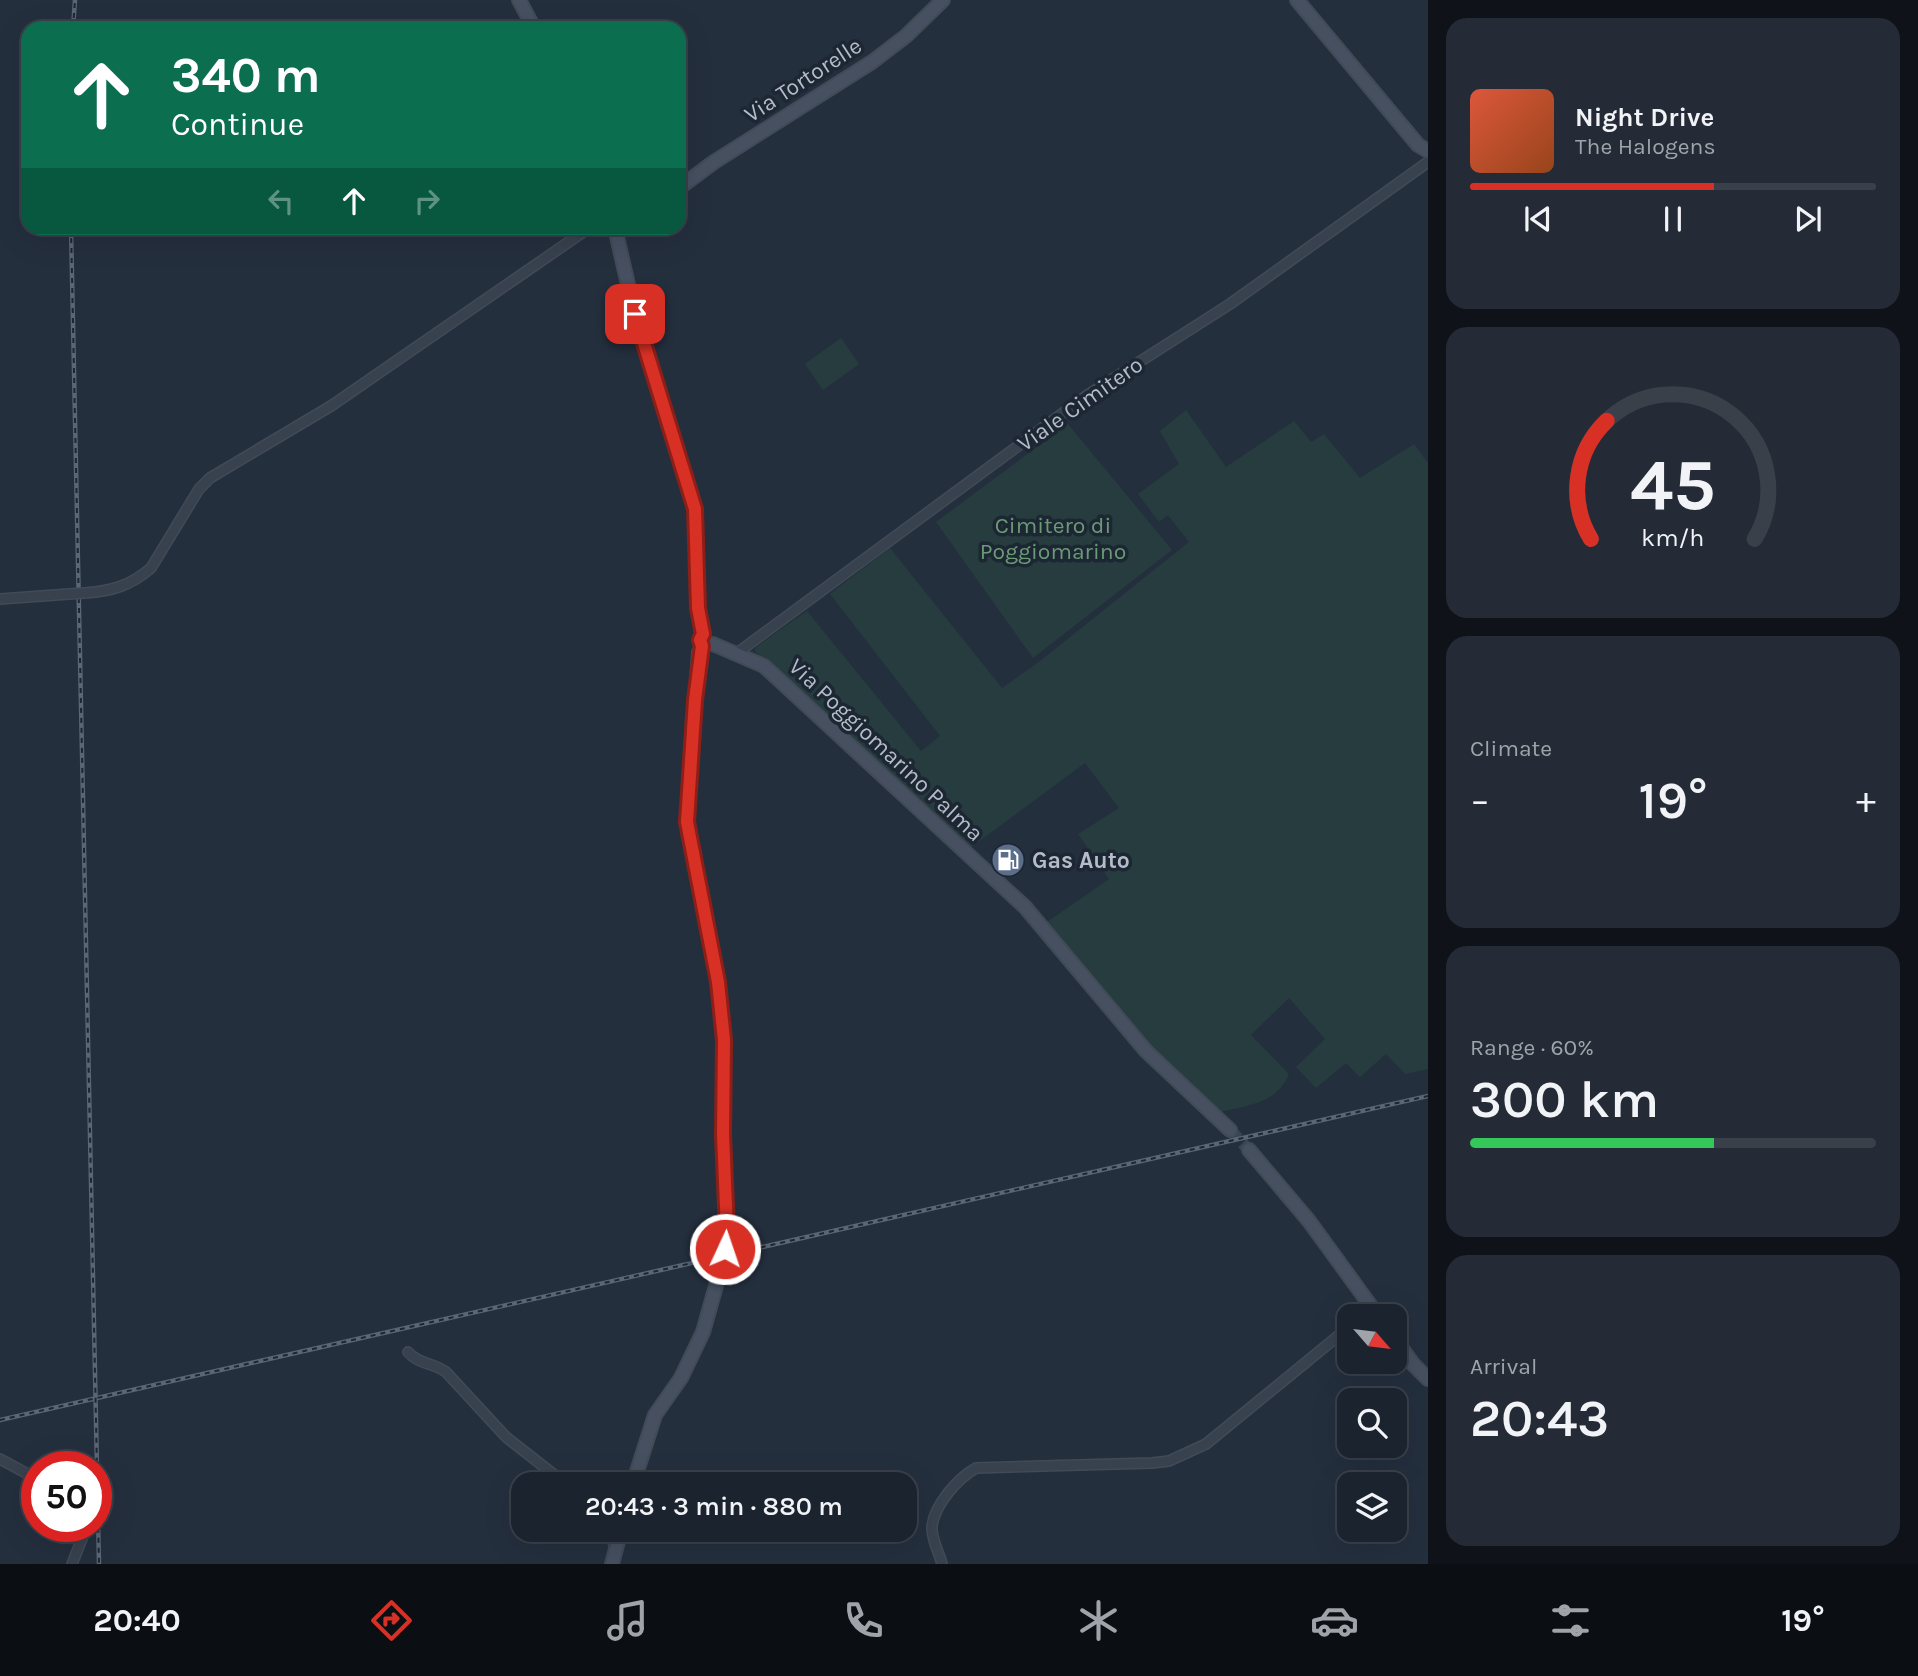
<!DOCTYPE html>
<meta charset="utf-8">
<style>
:root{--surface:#1b232e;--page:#242b36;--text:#f1f3f6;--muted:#a0a4aa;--line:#39404a;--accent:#d93025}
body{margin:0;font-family:Karla,sans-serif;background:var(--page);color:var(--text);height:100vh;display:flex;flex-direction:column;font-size:26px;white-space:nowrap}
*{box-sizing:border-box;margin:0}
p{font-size:23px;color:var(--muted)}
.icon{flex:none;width:38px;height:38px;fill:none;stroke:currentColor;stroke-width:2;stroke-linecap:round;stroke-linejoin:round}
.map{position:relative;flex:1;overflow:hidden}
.side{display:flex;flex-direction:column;gap:18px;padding:18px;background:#0f1319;width:490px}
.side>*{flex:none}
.guide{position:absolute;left:21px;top:21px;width:665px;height:214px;border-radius:21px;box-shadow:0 7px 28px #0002,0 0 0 2px var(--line);background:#0b6e4f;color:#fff;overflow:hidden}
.needle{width:46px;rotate:118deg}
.fabs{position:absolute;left:1337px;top:1304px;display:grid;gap:14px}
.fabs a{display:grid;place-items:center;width:70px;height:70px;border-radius:14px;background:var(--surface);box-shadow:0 7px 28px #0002,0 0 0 2px var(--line);font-size:35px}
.speed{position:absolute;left:21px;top:1451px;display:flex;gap:14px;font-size:35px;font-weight:700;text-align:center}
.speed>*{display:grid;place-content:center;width:91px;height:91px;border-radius:50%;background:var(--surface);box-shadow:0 7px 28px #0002,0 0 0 2px var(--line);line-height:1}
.speed .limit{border:10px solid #d22;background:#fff;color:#111}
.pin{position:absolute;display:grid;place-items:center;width:60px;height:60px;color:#fff;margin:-30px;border-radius:14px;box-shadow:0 4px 10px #0006}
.me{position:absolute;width:77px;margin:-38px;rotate:3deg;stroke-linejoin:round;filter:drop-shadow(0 0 5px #0008)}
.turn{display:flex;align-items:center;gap:24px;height:147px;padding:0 35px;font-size:32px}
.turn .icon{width:91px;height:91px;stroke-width:2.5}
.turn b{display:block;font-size:49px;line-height:60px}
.lanes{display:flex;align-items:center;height:66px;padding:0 35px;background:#0003;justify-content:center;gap:35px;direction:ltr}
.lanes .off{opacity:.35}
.big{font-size:52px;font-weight:600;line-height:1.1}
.side .card{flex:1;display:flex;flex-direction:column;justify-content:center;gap:10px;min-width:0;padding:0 24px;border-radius:21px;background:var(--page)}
.side .dial{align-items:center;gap:0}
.dial svg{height:182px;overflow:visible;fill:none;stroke:var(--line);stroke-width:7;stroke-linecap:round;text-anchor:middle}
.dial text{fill:var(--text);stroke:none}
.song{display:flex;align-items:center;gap:21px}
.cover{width:84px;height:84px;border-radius:10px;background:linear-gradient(135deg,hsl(10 70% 55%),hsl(20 70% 35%))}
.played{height:7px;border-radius:4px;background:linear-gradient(90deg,var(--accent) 60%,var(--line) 60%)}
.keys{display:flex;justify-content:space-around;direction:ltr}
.heat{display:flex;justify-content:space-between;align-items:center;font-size:38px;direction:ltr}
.charge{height:10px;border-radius:5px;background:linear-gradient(90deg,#34c759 60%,var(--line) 0)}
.trip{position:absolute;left:511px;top:1472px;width:406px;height:70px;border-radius:21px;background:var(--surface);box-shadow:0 7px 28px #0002,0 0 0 2px var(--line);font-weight:600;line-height:70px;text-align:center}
.tab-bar{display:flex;height:112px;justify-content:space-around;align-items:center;background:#0b0e12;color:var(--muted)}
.tab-bar .icon{width:49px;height:49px}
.tab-bar .active{color:var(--accent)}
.tab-bar b{font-size:32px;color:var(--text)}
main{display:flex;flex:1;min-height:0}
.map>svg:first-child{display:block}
.green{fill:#263c3f}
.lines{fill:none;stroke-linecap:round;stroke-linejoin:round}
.secondary-tunnel{stroke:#3a4453;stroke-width:12;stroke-dasharray:12 6;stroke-linecap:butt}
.street-casing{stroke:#414a57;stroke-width:12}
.secondary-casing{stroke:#414a57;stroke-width:16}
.street{stroke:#38414e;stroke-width:9}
.secondary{stroke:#465061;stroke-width:12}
.rail-casing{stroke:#5a6575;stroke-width:4.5}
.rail{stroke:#1d2633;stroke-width:2;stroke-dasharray:5;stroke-linecap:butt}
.street-bridge-casing{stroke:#414a57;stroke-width:12;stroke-linecap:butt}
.street-bridge{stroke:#38414e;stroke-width:9}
.route-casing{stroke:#8d1f18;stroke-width:18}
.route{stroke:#d93025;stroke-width:12}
.labels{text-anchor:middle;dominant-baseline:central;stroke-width:7;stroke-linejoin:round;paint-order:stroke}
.street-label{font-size:23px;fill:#b4bcc9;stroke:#1d2633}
.park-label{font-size:23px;fill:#6b9a76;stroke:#1d2633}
.poi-label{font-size:23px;font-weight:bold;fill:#b4bcc9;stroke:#1d2633;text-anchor:start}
</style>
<main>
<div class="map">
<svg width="1428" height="1564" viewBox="0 0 1428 1564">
<rect width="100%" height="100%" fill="#242f3e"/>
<g class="green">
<polygon points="841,338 859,364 823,390 805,364"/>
<path d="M 1186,410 L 1226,467 L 1294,421 L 1311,442 L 1324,434 L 1360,478 L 1414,444 L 1428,463 L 1428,1069 L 1405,1074 L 1386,1054 L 1360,1077 L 1346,1063 L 1316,1088 L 1296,1067 L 1325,1039 L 1289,998 L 1251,1035 L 1289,1074 C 1276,1105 1247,1105 1217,1113 L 1149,1048 L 1047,922 L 1109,879 L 1078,834 L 1119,808 L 1085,763 L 970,848 L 755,651 L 756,647 L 807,611 L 921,751 L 940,736 L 830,594 L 890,548 L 1002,688 L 1040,661 L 1189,542 L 1168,515 L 1159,522 L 1138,494 L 1179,464 L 1160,431 Z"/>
<polygon points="1068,424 1172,550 1033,658 936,522"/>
</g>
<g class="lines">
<polyline class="secondary-tunnel" points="1230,1130 1249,1150"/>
<defs>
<g id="street">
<path d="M 85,593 C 112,591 130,586 151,568 L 199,489 L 210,478 L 331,406 L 589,228"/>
<polyline points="0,599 69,594"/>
<polyline points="737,653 1086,396 1230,304 1428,162"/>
<path d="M 408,1352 C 418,1364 434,1363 446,1372 L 506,1437 L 566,1484"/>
<polyline points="0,1459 37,1479"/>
<polyline points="606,1530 616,1547"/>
<polyline points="72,1564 87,1526"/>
<path d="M 942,1564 C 939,1552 931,1539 932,1526 C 935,1504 958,1478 976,1468 L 1152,1463 L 1169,1461 L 1206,1444 L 1349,1327"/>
</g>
<g id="secondary">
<polyline points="519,0 534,28"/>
<polyline points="1297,0 1418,145 1428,151"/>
<polyline points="679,188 714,162 872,62 906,36 943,0"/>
<polyline points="615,228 635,315 695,509 698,608 703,634"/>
<polyline points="713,644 764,666 1025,907 1146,1051 1230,1130"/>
<polyline points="702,646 699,652 687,822 718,982 724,1040 723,1135 727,1230 725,1249"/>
<polyline points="1249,1150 1309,1221 1378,1316"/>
<polyline points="1395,1339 1413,1364 1428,1379"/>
<polyline points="633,1484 655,1415 681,1378 703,1332 721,1268"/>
<polyline points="612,1564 621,1530"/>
</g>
</defs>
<use href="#street" class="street-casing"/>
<use href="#secondary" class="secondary-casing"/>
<use href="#street" class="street"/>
<use href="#secondary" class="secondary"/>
<defs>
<g id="rail">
<polyline points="73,28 75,0"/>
<polyline points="71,228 99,1564"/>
<polyline points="0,1420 1428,1096"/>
</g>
</defs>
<use href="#rail" class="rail-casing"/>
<use href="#rail" class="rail"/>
<defs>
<polyline id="street-bridge" points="69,594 85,593"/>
</defs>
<use href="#street-bridge" class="street-bridge-casing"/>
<use href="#street-bridge" class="street-bridge"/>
</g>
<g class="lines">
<defs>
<polyline id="route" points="635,314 695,509 698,608 703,634 700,640 702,646 695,700 687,822 718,982 724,1040 723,1135 727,1230 725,1249"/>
</defs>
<use href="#route" class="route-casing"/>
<use href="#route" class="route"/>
</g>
<defs>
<symbol id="fuel-disc" viewBox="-11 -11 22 22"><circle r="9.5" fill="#5c6f8a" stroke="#1d2633"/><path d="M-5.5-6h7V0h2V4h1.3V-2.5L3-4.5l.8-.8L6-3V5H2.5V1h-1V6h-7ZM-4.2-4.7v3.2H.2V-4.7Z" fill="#fff"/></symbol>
</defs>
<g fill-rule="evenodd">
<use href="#fuel-disc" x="989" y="841" width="38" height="38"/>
</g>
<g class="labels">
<g class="street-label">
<text transform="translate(803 80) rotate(-33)">Via Tortorelle</text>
<text transform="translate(1080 404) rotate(-35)">Viale Cimitero</text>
<text transform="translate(886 750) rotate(43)">Via Poggiomarino Palma</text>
</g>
<g class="park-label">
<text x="1053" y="525">Cimitero di<tspan x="1053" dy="26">Poggiomarino</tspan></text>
</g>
<g class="poi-label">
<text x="1032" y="860">Gas Auto</text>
</g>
</g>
</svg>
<div class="fabs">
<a><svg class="needle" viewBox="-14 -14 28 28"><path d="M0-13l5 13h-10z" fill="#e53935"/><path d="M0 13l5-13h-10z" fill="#a0a4aa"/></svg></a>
<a><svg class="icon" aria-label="search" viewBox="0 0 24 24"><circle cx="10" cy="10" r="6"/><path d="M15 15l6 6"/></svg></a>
<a><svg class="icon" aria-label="layers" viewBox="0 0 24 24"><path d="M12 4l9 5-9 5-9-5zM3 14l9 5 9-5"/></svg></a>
</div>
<div class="speed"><div class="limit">50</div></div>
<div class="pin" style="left:635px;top:314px;background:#d93025"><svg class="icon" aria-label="arrive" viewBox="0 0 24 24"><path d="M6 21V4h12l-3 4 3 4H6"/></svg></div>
<svg class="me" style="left:725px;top:1249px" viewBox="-20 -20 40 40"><circle r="17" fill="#d93025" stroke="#fff" stroke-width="3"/><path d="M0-11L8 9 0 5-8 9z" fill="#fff"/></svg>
<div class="trip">20:43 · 3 min · 880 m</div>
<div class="guide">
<div class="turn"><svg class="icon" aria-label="ahead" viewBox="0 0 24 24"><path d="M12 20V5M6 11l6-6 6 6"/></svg><div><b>340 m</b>Continue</div></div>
<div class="lanes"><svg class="icon off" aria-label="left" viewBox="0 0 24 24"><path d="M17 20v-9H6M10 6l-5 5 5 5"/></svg><svg class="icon" aria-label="ahead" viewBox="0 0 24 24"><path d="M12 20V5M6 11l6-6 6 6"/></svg><svg class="icon off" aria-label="right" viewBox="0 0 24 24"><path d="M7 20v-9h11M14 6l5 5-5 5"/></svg></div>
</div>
</div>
<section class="side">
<div class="card">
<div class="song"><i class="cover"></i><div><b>Night Drive</b><p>The Halogens</p></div></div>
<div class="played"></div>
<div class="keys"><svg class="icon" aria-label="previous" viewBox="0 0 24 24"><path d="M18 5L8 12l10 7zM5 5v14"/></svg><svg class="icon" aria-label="pause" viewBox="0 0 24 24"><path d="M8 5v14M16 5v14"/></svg><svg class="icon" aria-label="next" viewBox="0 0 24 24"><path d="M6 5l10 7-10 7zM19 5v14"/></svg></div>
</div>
<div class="card dial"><svg viewBox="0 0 100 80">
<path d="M14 69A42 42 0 1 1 86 69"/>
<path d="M14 69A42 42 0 0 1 21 17" stroke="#d93025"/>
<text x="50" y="56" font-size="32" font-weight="700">45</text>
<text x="50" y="72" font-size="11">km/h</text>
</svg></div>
<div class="card"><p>Climate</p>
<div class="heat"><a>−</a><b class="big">19°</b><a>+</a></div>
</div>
<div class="card"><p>Range · 60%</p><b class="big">300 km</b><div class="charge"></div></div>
<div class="card"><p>Arrival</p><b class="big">20:43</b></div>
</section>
</main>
<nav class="tab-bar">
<b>20:40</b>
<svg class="icon active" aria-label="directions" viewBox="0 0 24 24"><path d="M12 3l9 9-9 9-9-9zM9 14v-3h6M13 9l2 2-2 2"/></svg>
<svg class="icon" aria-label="music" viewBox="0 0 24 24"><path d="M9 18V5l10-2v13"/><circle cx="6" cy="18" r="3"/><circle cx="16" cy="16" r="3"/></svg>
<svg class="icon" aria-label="phone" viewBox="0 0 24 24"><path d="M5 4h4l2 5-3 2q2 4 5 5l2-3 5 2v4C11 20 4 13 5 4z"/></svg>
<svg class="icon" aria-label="climate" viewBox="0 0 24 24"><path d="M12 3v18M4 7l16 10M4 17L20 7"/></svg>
<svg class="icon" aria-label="car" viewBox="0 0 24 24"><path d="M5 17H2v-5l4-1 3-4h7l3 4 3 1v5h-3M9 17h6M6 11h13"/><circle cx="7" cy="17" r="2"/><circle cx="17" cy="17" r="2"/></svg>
<svg class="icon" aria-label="filters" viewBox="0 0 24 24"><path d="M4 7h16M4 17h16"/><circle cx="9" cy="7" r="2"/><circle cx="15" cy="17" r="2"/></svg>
<b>19°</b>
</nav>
